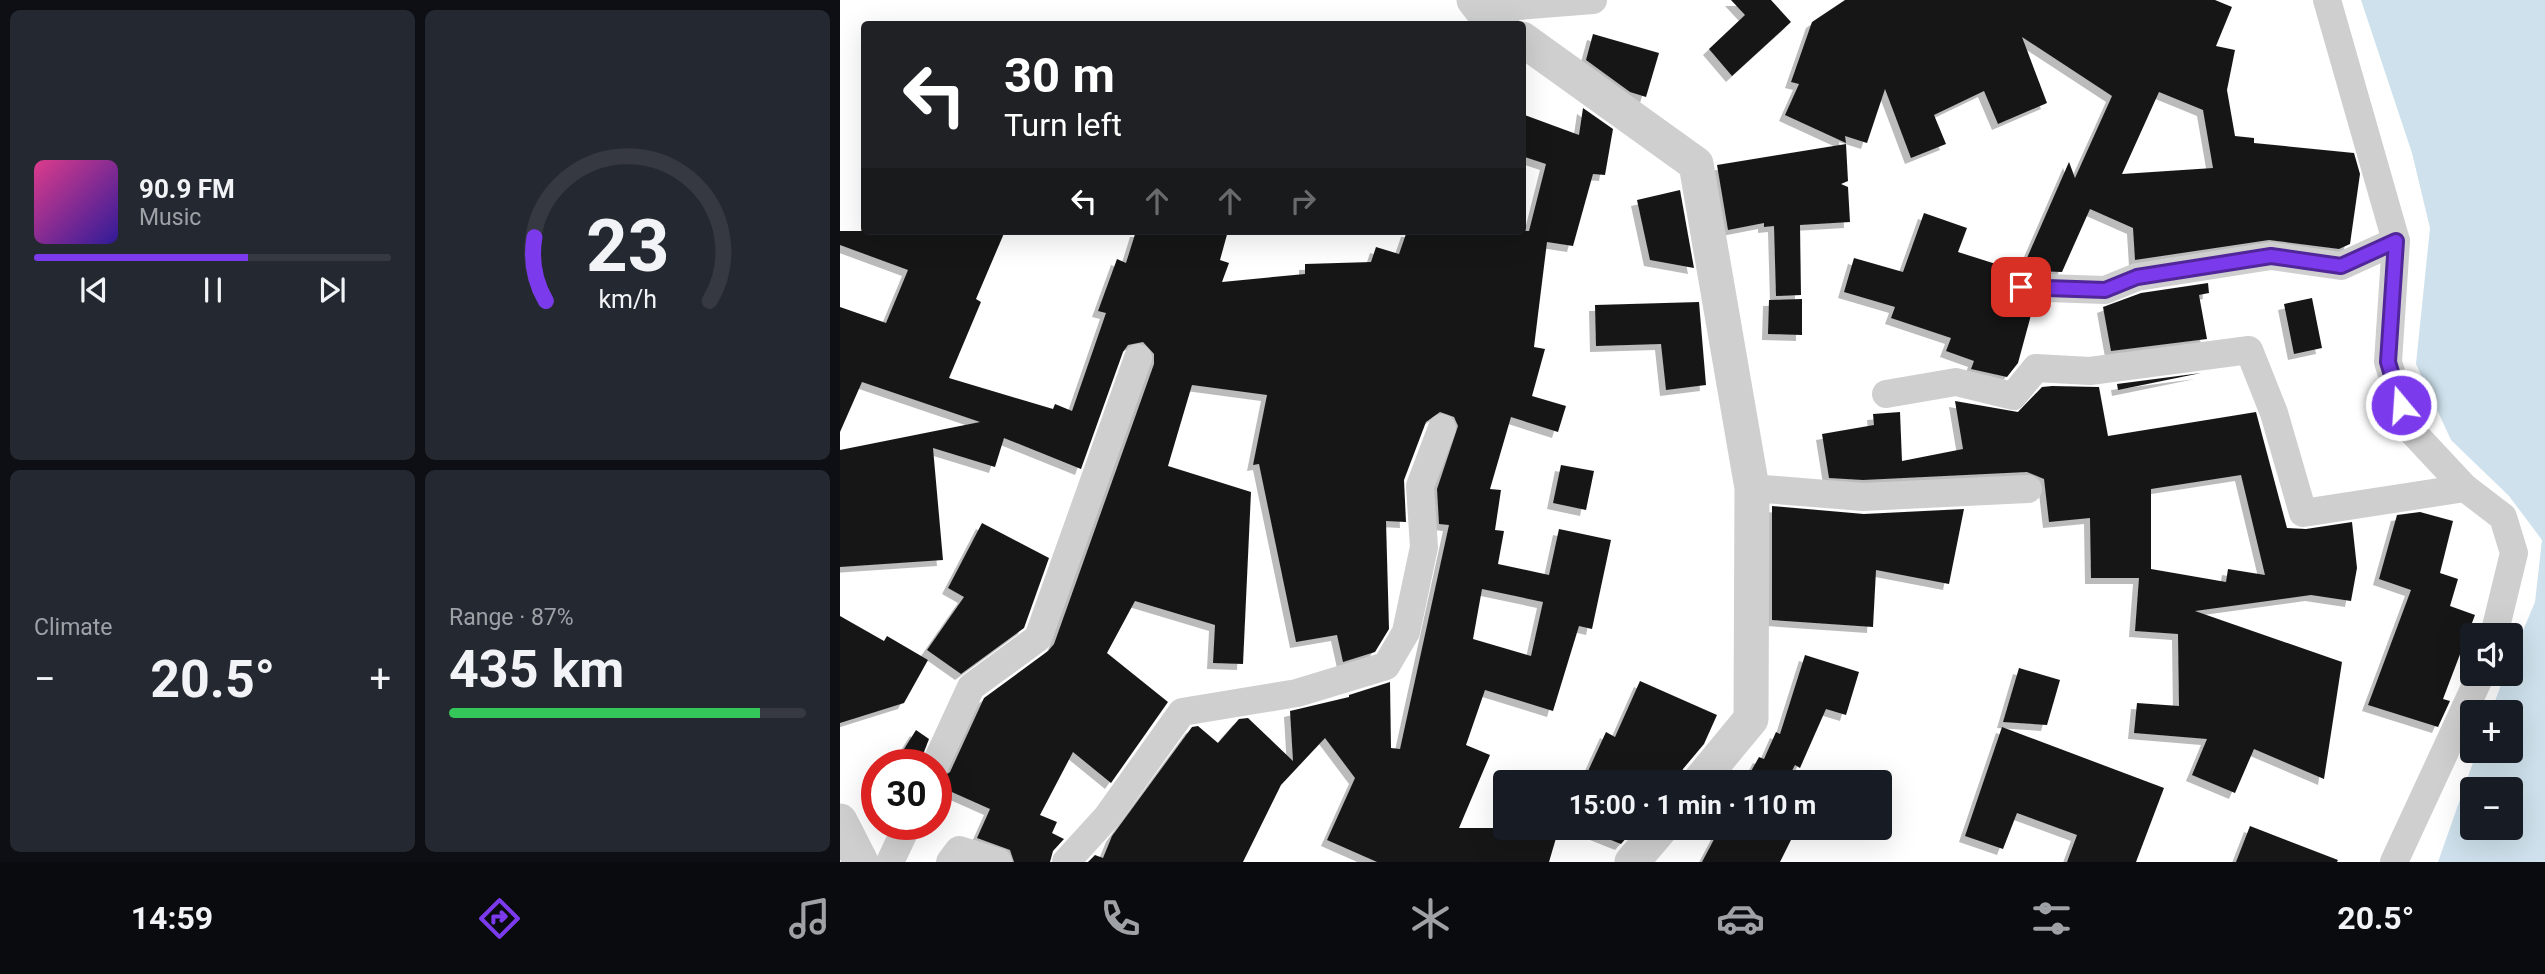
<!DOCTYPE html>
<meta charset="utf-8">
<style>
:root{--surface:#171b24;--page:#242831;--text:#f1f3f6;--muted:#9ea1a6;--line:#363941;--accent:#7c3aed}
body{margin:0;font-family:Roboto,sans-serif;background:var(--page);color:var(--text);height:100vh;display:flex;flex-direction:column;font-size:26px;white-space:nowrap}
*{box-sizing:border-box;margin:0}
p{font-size:23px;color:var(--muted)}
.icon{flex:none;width:38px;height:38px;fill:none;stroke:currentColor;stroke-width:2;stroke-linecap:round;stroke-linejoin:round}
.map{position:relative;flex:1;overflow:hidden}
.drawer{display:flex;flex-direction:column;gap:10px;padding:10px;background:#0d0f14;width:840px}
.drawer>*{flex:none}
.guide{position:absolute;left:21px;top:21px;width:665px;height:214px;border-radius:7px;box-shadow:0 7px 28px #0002;background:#202124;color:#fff;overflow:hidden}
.fabs{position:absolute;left:1620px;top:623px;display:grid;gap:14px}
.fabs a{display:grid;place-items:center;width:63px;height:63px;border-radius:7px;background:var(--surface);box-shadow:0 7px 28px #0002;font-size:35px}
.speed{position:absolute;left:21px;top:749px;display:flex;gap:14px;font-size:35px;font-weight:700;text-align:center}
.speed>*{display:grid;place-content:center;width:91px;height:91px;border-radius:50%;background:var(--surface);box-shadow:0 7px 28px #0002;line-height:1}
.speed .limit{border:10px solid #d22;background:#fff;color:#111}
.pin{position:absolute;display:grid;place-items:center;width:60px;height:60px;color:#fff;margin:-30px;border-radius:14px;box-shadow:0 4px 10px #0006}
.me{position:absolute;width:77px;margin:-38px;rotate:342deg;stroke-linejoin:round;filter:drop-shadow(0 0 5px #0008)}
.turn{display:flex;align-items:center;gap:24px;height:147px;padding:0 28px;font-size:32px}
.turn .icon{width:91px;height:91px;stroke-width:2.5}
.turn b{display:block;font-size:49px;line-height:60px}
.lanes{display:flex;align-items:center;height:66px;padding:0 28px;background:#0003;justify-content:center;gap:35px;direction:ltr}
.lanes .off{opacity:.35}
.big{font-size:52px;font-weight:700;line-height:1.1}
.drawer .widget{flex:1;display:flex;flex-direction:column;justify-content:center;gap:10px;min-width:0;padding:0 24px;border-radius:10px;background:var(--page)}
.drawer .dial{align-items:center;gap:0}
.dial svg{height:182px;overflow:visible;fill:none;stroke:var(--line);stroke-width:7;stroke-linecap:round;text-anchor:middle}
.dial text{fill:var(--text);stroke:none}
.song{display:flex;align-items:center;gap:21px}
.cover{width:84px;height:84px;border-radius:10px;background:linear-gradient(135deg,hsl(330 70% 55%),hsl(250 70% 35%))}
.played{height:7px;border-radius:4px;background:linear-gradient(90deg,var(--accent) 60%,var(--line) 60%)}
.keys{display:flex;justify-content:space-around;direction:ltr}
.heat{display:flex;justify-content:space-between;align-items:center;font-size:38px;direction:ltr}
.charge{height:10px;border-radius:5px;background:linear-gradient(90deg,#34c759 87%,var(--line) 0)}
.drawer .tiles{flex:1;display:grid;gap:10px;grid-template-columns:repeat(2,1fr)}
.trip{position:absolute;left:653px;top:770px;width:399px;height:70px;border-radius:7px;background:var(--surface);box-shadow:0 7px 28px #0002;font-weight:700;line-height:70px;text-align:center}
.dock{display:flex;height:112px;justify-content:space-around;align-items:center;background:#090b0e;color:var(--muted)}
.dock .icon{width:49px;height:49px}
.dock .active{color:var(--accent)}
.dock b{font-size:32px;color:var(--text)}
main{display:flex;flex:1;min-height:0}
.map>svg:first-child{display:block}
.water{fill:#cee1ec;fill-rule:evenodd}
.building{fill:#191919;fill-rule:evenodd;filter:url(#shadow)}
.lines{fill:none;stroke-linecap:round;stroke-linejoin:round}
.minor{stroke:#cfcfcf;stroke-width:28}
.tertiary{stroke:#cfcfcf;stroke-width:35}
.route-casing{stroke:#51269a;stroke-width:18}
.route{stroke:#7c3aed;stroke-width:12}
</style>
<main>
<section class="drawer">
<div class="tiles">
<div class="widget">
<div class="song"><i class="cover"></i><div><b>90.9 FM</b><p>Music</p></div></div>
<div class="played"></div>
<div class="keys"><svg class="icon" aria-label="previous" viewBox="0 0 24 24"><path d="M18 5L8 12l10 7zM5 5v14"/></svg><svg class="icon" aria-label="pause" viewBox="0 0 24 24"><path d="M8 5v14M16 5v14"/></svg><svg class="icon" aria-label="next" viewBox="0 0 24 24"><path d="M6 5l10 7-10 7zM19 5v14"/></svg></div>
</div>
<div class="widget dial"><svg viewBox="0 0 100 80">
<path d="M14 69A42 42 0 1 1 86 69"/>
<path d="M14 69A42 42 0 0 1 9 41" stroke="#7c3aed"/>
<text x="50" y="56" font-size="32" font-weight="700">23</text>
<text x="50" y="72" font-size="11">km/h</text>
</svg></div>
<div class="widget"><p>Climate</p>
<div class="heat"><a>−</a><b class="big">20.5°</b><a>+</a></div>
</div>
<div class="widget"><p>Range · 87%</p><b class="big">435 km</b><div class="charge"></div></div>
</div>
</section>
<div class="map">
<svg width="1705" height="862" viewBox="0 0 1705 862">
<defs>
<filter id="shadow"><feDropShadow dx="-6" dy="6" stdDeviation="0" flood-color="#0004"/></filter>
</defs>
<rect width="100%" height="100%" fill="#fff"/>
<path class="water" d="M 1521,0 L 1705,0 L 1705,862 L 1598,862 L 1637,751 L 1671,751 L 1671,712 L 1651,712 L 1665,674 L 1671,674 L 1671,659 L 1695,602 L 1702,540 L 1669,496 L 1611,440 L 1576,364 L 1590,228 L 1572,153 ZM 1633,789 L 1671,789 L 1671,828 L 1633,828 Z"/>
<g class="building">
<polygon points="891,0 931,0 951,22 892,76 869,49 905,15"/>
<path d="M 1005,0 L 1375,0 L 1392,7 L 1376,46 L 1395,50 L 1387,90 L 1395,136 L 1414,138 L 1414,143 L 1514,153 L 1520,174 L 1510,244 L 1499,249 L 1429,240 L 1295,260 L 1293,228 L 1250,209 L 1222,272 L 1191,271 L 1183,267 L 1229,162 L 1235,178 L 1272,96 L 1182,37 L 1207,103 L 1158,124 L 1144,91 L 1094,115 L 1106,144 L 1071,158 L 1045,89 L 1027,143 L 1005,136 L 1006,143 L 945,115 L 959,84 L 951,82 L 972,22 ZM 1319,92 L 1363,110 L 1373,168 L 1282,174 Z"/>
<polygon points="753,34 819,53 806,97 790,92 746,60"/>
<path d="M 743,108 L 773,129 L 765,175 L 753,174 L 733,246 L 707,242 L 694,347 L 705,349 L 692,396 L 726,406 L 718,432 L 671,417 L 650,489 L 661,490 L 655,530 L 664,531 L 658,564 L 709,575 L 719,529 L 771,540 L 752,629 L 739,626 L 713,711 L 645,690 L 626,745 L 650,755 L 619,828 L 719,828 L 709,862 L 537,862 L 487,840 L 515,778 L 485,738 L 441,785 L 403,862 L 248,862 L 255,855 L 263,858 L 272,836 L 352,727 L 358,726 L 378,743 L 399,719 L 408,718 L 453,761 L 450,711 L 509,697 L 509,695 L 550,682 L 551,748 L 560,749 L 609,525 L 599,524 L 597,489 L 618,426 L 614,417 L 600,412 L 586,422 L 564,480 L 566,522 L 546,521 L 549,629 L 535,652 L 503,662 L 497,635 L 456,642 L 419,464 L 413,465 L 427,395 L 352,385 L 328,466 L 411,492 L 403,664 L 373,663 L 375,625 L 295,601 L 267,653 L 328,702 L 271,783 L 233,752 L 200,815 L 217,822 L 212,833 L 224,839 L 213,851 L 210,862 L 174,862 L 170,850 L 137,838 L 150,809 L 96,785 L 96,781 L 110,772 L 144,698 L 208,651 L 214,644 L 314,364 L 314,354 L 303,342 L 288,345 L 283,352 L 241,469 L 164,438 L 155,467 L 93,448 L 103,560 L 0,567 L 0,450 L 140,422 L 22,382 L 0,432 L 0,307 L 46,323 L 68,270 L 0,245 L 0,231 L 165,231 L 136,299 L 141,302 L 109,378 L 213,409 L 215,404 L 232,411 L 266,313 L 258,311 L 277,259 L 286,263 L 296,231 L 388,231 L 380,260 L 389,263 L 382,282 L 465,274 L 465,264 L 531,262 L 536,247 L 559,254 L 567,231 L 689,231 L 706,164 L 682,156 L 682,114 L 739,135 ZM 642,589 L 703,602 L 691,656 L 633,639 Z"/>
<polygon points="1006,144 1008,181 1001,184 1008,187 1010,222 960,225 961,295 936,296 934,226 924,227 924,223 888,230 877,165"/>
<polygon points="840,190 854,268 810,260 797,200"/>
<polygon points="1084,213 1127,228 1118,252 1178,271 1167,279 1166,294 1173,301 1194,304 1178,363 1167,377 1131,369 1134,361 1106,351 1111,338 1051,318 1055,307 1004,292 1014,258 1063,272"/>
<polygon points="1368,283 1369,293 1359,295 1367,339 1271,351 1263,307 1301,293"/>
<polygon points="1472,298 1482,348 1454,354 1444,304"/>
<polygon points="962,299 962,335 928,334 929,300"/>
<polygon points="859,302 866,385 826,390 821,344 756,346 755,305"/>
<polygon points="1361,373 1278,390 1277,384"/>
<path d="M 1212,386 L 1259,387 L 1268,436 L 1416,412 L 1447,528 L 1466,529 L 1512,522 L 1517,568 L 1511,601 L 1471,595 L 1355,611 L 1502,662 L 1484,779 L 1414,749 L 1395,793 L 1352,775 L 1367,739 L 1294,733 L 1297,703 L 1339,706 L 1338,634 L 1295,631 L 1299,578 L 1251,578 L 1250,518 L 1209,522 L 1204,479 L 1187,472 L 1023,480 L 989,478 L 982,434 L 1034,425 L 1033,414 L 1060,412 L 1062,461 L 1123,449 L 1115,401 L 1178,412 L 1202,387 ZM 1401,475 L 1425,575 L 1388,569 L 1386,582 L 1311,569 L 1311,489 Z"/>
<polygon points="721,465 754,471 746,510 713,503"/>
<polygon points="932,506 1024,514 1124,509 1109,584 1036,570 1033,627 932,620"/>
<polygon points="1580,512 1613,521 1600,573 1618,579 1610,606 1635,615 1603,699 1610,701 1598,727 1528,705 1571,590 1539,579 1557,515"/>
<polygon points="142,523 209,558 184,628 121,674 87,650 124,597 108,588"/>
<polygon points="0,616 44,641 47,636 88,660 64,703 0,723"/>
<polygon points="965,655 1019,672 1006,715 986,709 960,768 955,765 946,782 905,782 919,757 924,759 936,732 940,734"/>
<polygon points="1179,668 1220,680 1207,725 1163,722"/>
<polygon points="800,681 877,715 864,744 843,769 839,782 743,782 766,732 775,737"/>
<polygon points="1162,727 1324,788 1296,862 1227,862 1237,835 1177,813 1163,849 1125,836"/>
<polygon points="76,730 89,739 79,765 54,765"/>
<polygon points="1410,826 1498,860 1497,862 1396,862"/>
<polygon points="741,828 795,828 781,844"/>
<polygon points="880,828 952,828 956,830 940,862 862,862"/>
</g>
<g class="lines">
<g class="minor">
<polyline points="1487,0 1556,241 1548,362 1568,427 1625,488 1663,517 1674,553 1654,635"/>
<polyline points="641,9 753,0"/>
<polyline points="1181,287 1265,290 1297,277 1431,256 1501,266 1556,241"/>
<polyline points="1046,394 1116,382 1173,396 1196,368 1250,371 1409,350 1434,413 1463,513 1625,488"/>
<polyline points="912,488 1023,497 1188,489"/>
<polyline points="95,765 131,687 198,638 298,358"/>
<polyline points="50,862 68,824"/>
<polyline points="110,862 119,850 158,862"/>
<polyline points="226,862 267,817 342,712 457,693 546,666 566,632 584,547 580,486 602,428"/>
<polyline points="1554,862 1641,674"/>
</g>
<g class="tertiary">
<polyline points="634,0 641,9 662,24"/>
<polyline points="682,39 856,164 912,488 911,719 859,782"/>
<polyline points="0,821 21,862"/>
<polyline points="792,862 821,828"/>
</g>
</g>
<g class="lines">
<defs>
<polyline id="route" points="1181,287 1265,290 1297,277 1431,256 1501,266 1556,241 1548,362 1561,405"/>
</defs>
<use href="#route" class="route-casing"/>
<use href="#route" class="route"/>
</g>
</svg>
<div class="fabs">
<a><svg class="icon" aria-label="sound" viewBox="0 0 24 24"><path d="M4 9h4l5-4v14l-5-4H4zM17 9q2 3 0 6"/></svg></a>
<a>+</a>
<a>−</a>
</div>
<div class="speed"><div class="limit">30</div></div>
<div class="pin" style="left:1181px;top:287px;background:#d93025"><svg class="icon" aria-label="arrive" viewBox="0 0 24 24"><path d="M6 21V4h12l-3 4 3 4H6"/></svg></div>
<svg class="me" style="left:1561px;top:405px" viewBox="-20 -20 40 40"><circle r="17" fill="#7c3aed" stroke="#fff" stroke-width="3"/><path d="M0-11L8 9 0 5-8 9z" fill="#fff"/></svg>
<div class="trip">15:00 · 1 min · 110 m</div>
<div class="guide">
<div class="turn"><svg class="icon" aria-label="left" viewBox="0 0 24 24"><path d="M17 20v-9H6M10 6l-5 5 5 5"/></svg><div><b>30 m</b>Turn left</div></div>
<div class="lanes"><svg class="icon" aria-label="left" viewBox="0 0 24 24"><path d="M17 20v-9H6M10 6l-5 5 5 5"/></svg><svg class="icon off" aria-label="ahead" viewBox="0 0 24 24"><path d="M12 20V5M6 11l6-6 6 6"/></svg><svg class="icon off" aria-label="ahead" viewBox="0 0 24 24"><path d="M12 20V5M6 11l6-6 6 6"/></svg><svg class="icon off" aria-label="right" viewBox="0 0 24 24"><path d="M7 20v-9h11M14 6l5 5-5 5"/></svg></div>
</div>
</div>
</main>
<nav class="dock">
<b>14:59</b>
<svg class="icon active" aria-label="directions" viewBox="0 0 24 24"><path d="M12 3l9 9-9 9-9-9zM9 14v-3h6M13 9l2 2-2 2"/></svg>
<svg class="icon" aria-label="music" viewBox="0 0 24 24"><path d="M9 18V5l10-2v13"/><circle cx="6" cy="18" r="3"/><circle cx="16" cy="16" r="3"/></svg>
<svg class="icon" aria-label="phone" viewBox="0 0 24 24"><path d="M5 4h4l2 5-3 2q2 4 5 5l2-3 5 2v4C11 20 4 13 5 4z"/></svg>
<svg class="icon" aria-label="climate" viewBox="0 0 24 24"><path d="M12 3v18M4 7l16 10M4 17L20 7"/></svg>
<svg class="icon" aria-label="car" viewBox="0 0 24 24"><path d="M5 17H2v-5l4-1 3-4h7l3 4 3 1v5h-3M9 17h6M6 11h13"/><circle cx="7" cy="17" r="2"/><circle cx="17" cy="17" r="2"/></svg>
<svg class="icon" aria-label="filters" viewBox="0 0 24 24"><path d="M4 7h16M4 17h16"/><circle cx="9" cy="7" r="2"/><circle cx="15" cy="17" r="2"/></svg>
<b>20.5°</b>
</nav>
